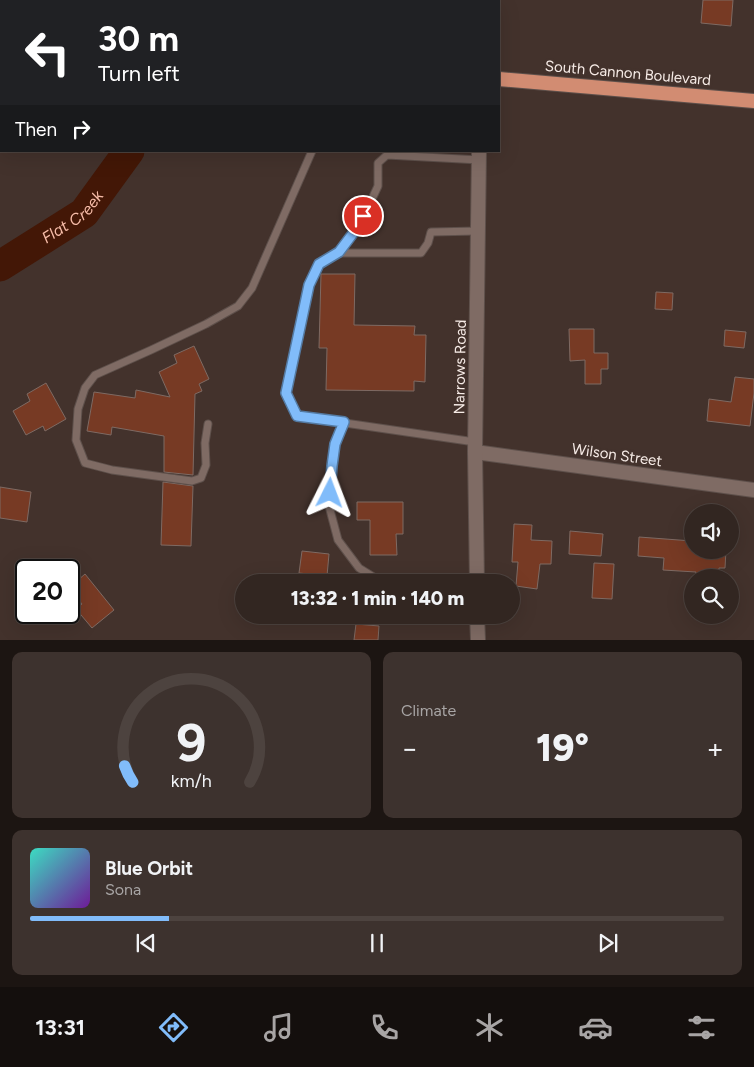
<!DOCTYPE html>
<meta charset="utf-8">
<style>
:root{--surface:#322621;--page:#3d322e;--text:#f1f3f6;--muted:#a8a5a5;--line:#4d433f;--accent:#81bcfa}
body{margin:0;font-family:Figtree,sans-serif;background:var(--page);color:var(--text);height:100vh;display:flex;flex-direction:column;font-size:19px;white-space:nowrap}
*{box-sizing:border-box;margin:0}
p{font-size:16px;color:var(--muted)}
.icon{flex:none;width:28px;height:28px;fill:none;stroke:currentColor;stroke-width:2;stroke-linecap:round;stroke-linejoin:round}
.map{position:relative;height:640px;overflow:hidden}
.details{display:flex;flex-direction:column;gap:12px;padding:12px;background:#1c1512;flex:1}
.details>*{flex:none}
.guide{position:absolute;left:0px;top:0px;width:500px;height:152px;box-shadow:0 5px 20px #0002,0 0 0 1px var(--line);background:#202124;color:#fff;overflow:hidden}
.tools{position:absolute;left:684px;top:504px;display:grid;gap:10px}
.tools a{display:grid;place-items:center;width:55px;height:55px;border-radius:50%;background:var(--surface);box-shadow:0 5px 20px #0002,0 0 0 1px var(--line);font-size:25px}
.speed{position:absolute;left:15px;top:559px;display:flex;gap:10px;font-size:25px;font-weight:700;text-align:center}
.speed>*{display:grid;place-content:center;width:65px;height:65px;border-radius:50%;background:var(--surface);box-shadow:0 5px 20px #0002,0 0 0 1px var(--line);line-height:1}
.speed .limit{border:2px solid #111;border-radius:8px;background:#fff;color:#111}
.pin{position:absolute;display:grid;place-items:center;width:42px;height:42px;color:#fff;margin:-21px;border:2px solid #fff;border-radius:50%;box-shadow:0 1px 5px #0007}
.me{position:absolute;width:55px;margin:-28px;rotate:3deg;stroke-linejoin:round;filter:drop-shadow(0 0 4px #0008)}
.turn{display:flex;align-items:center;gap:18px;height:105px;padding:0 15px;font-size:22px}
.turn .icon{width:65px;height:65px;stroke-width:2.5}
.turn b{display:block;font-size:35px;line-height:42px}
.then{display:flex;align-items:center;height:48px;padding:0 15px;background:#0003;gap:10px;font-size:19px}
.big{font-size:38px;font-weight:800;line-height:1.1}
.details .widget{flex:1;display:flex;flex-direction:column;justify-content:center;gap:8px;min-width:0;padding:0 18px;border-radius:10px;background:var(--page)}
.details .dial{align-items:center;gap:0}
.dial svg{height:130px;overflow:visible;fill:none;stroke:var(--line);stroke-width:7;stroke-linecap:round;text-anchor:middle}
.dial text{fill:var(--text);stroke:none}
.song{display:flex;align-items:center;gap:15px}
.cover{width:60px;height:60px;border-radius:8px;background:linear-gradient(135deg,hsl(170 70% 55%),hsl(280 70% 35%))}
.played{height:5px;border-radius:2px;background:linear-gradient(90deg,var(--accent) 20%,var(--line) 20%)}
.keys{display:flex;justify-content:space-around;direction:ltr}
.heat{display:flex;justify-content:space-between;align-items:center;font-size:28px;direction:ltr}
.details .tiles{flex:1;display:grid;gap:12px;grid-template-columns:1fr 1fr}
.widget:last-child{grid-column:span 2}
.trip{position:absolute;left:235px;top:574px;width:285px;height:50px;border-radius:25px;background:var(--surface);box-shadow:0 5px 20px #0002,0 0 0 1px var(--line);font-weight:800;line-height:50px;text-align:center}
.tabs{display:flex;height:80px;justify-content:space-around;align-items:center;background:#140f0d;color:var(--muted)}
.tabs .icon{width:35px;height:35px}
.tabs .active{color:var(--accent)}
.tabs b{font-size:22px;color:var(--text)}
.map>svg:first-child{display:block}
.lines{fill:none;stroke-linecap:round;stroke-linejoin:round}
.river{stroke:#431706;stroke-width:31}
.building{fill:#773a24;stroke:#7e6a63}
.service-casing{stroke:#5e504b;stroke-width:9}
.minor-casing{stroke:#5e504b;stroke-width:16}
.trunk-casing{stroke:#5e504b;stroke-width:16}
.service{stroke:#7f6b64;stroke-width:7}
.minor{stroke:#7f6b64;stroke-width:14}
.trunk{stroke:#d28c72;stroke-width:14}
.route-casing{stroke:#547aa2;stroke-width:12}
.route{stroke:#81bcfa;stroke-width:9}
.labels{text-anchor:middle;dominant-baseline:central;stroke-width:5;stroke-linejoin:round;paint-order:stroke}
.street-label{font-size:15px;fill:#f6ebe6;stroke:#43322c}
.water-label{font-size:16px;font-style:italic;fill:#f6bca8;stroke:#43322c}
</style>
<div class="map">
<svg width="754" height="640" viewBox="0 0 754 640">
<rect width="100%" height="100%" fill="#43322c"/>
<g class="lines">
<g class="river">
<polyline points="178,1 179,0"/>
<path id="s1" d="M 0,266 L 84,213 L 129,151"/>
</g>
</g>
<g class="building">
<polygon points="703,0 733,0 731,26 701,23"/>
<polygon points="321,274 355,274 354,325 415,326 414,335 426,335 425,382 414,381 414,391 326,390 327,348 319,348"/>
<polygon points="656,292 673,293 672,310 655,309"/>
<polygon points="569,329 594,329 594,353 608,353 608,369 601,369 601,384 585,384 585,360 570,361"/>
<polygon points="725,330 746,332 744,348 724,346"/>
<polygon points="194,346 209,379 199,384 202,391 195,394 193,475 164,472 164,436 112,427 111,435 87,431 94,392 135,398 136,390 170,397 159,372 177,363 174,355"/>
<polygon points="735,377 754,379 754,393 750,426 707,421 709,399 731,402"/>
<polygon points="46,383 66,419 45,431 43,426 26,435 13,411 30,401 27,394"/>
<polygon points="163,482 193,486 191,546 161,545"/>
<polygon points="0,487 31,492 27,522 0,518"/>
<polygon points="357,502 403,502 403,534 396,534 397,555 370,555 370,520 357,520"/>
<polygon points="514,524 532,525 531,540 552,541 551,564 540,564 537,589 516,586 518,562 512,562"/>
<polygon points="570,531 603,534 601,556 569,554"/>
<polygon points="639,537 692,541 692,550 726,550 725,568 719,568 718,578 695,578 696,572 663,570 664,558 638,556"/>
<polygon points="302,551 329,554 327,576 299,573"/>
<polygon points="594,563 614,564 612,599 592,598"/>
<polygon points="85,574 114,610 92,628 76,609 82,604 69,588"/>
<polygon points="356,624 379,626 378,640 354,640"/>
</g>
<g class="lines">
<defs>
<g id="service">
<polyline points="339,253 421,253 428,243 431,232 478,231"/>
<polyline points="344,423 335,444 332,466 329,506 338,540 359,568 380,581 389,582"/>
<polyline points="208,424 205,443 206,465 201,478 192,481 112,470 85,463 76,440 78,409 85,388 95,375 151,350 206,324 238,306 252,288 312,151"/>
<polyline points="475,442 297,416 286,393 309,285 319,264 339,253 354,232 371,201 378,186 378,163 387,155 480,160"/>
</g>
<g id="minor">
<polyline points="475,452 754,490"/>
<polyline points="477,582 475,452 479,151"/>
<polyline points="477,615 478,640"/>
</g>
<g id="trunk">
<polyline points="0,56 1,56"/>
<polyline points="499,79 754,101"/>
</g>
</defs>
<use href="#service" class="service-casing"/>
<use href="#minor" class="minor-casing"/>
<use href="#trunk" class="trunk-casing"/>
<use href="#service" class="service"/>
<use href="#minor" class="minor"/>
<use href="#trunk" class="trunk"/>
</g>
<g class="lines">
<defs>
<polyline id="route" points="330,493 332,466 335,444 344,422 297,416 286,393 309,285 319,264 339,252 354,232 363,216"/>
</defs>
<use href="#route" class="route-casing"/>
<use href="#route" class="route"/>
</g>
<g class="labels">
<g class="street-label">
<text transform="translate(628 73) rotate(5)">South Cannon Boulevard</text>
<text transform="translate(460 367) rotate(-89)">Narrows Road</text>
<text transform="translate(617 455) rotate(8)">Wilson Street</text>
</g>
<g class="water-label">
<text stroke="none"><textPath href="#s1" startOffset="88">Flat Creek</textPath></text>
</g>
</g>
</svg>
<div class="tools">
<a><svg class="icon" aria-label="sound" viewBox="0 0 24 24"><path d="M4 9h4l5-4v14l-5-4H4zM17 9q2 3 0 6"/></svg></a>
<a><svg class="icon" aria-label="search" viewBox="0 0 24 24"><circle cx="10" cy="10" r="6"/><path d="M15 15l6 6"/></svg></a>
</div>
<div class="speed"><div class="limit">20</div></div>
<div class="pin" style="left:363px;top:216px;background:#d93025"><svg class="icon" aria-label="arrive" viewBox="0 0 24 24"><path d="M6 21V4h12l-3 4 3 4H6"/></svg></div>
<svg class="me" style="left:330px;top:493px" viewBox="-20 -20 40 40"><path d="M0-17L14 15 0 8-14 15z" fill="#81bcfa" stroke="#fff" stroke-width="4"/></svg>
<div class="trip">13:32 · 1 min · 140 m</div>
<div class="guide">
<div class="turn"><svg class="icon" aria-label="left" viewBox="0 0 24 24"><path d="M17 20v-9H6M10 6l-5 5 5 5"/></svg><div><b>30 m</b>Turn left</div></div>
<div class="then">Then<svg class="icon" aria-label="right" viewBox="0 0 24 24"><path d="M7 20v-9h11M14 6l5 5-5 5"/></svg></div>
</div>
</div>
<section class="details">
<div class="tiles">
<div class="widget dial"><svg viewBox="0 0 100 80">
<path d="M14 69A42 42 0 1 1 86 69"/>
<path d="M14 69A42 42 0 0 1 9 59" stroke="#81bcfa"/>
<text x="50" y="56" font-size="32" font-weight="700">9</text>
<text x="50" y="72" font-size="11">km/h</text>
</svg></div>
<div class="widget"><p>Climate</p>
<div class="heat"><a>−</a><b class="big">19°</b><a>+</a></div>
</div>
<div class="widget">
<div class="song"><i class="cover"></i><div><b>Blue Orbit</b><p>Sona</p></div></div>
<div class="played"></div>
<div class="keys"><svg class="icon" aria-label="previous" viewBox="0 0 24 24"><path d="M18 5L8 12l10 7zM5 5v14"/></svg><svg class="icon" aria-label="pause" viewBox="0 0 24 24"><path d="M8 5v14M16 5v14"/></svg><svg class="icon" aria-label="next" viewBox="0 0 24 24"><path d="M6 5l10 7-10 7zM19 5v14"/></svg></div>
</div>
</div>
</section>
<nav class="tabs">
<b>13:31</b>
<svg class="icon active" aria-label="directions" viewBox="0 0 24 24"><path d="M12 3l9 9-9 9-9-9zM9 14v-3h6M13 9l2 2-2 2"/></svg>
<svg class="icon" aria-label="music" viewBox="0 0 24 24"><path d="M9 18V5l10-2v13"/><circle cx="6" cy="18" r="3"/><circle cx="16" cy="16" r="3"/></svg>
<svg class="icon" aria-label="phone" viewBox="0 0 24 24"><path d="M5 4h4l2 5-3 2q2 4 5 5l2-3 5 2v4C11 20 4 13 5 4z"/></svg>
<svg class="icon" aria-label="climate" viewBox="0 0 24 24"><path d="M12 3v18M4 7l16 10M4 17L20 7"/></svg>
<svg class="icon" aria-label="car" viewBox="0 0 24 24"><path d="M5 17H2v-5l4-1 3-4h7l3 4 3 1v5h-3M9 17h6M6 11h13"/><circle cx="7" cy="17" r="2"/><circle cx="17" cy="17" r="2"/></svg>
<svg class="icon" aria-label="filters" viewBox="0 0 24 24"><path d="M4 7h16M4 17h16"/><circle cx="9" cy="7" r="2"/><circle cx="15" cy="17" r="2"/></svg>
</nav>
